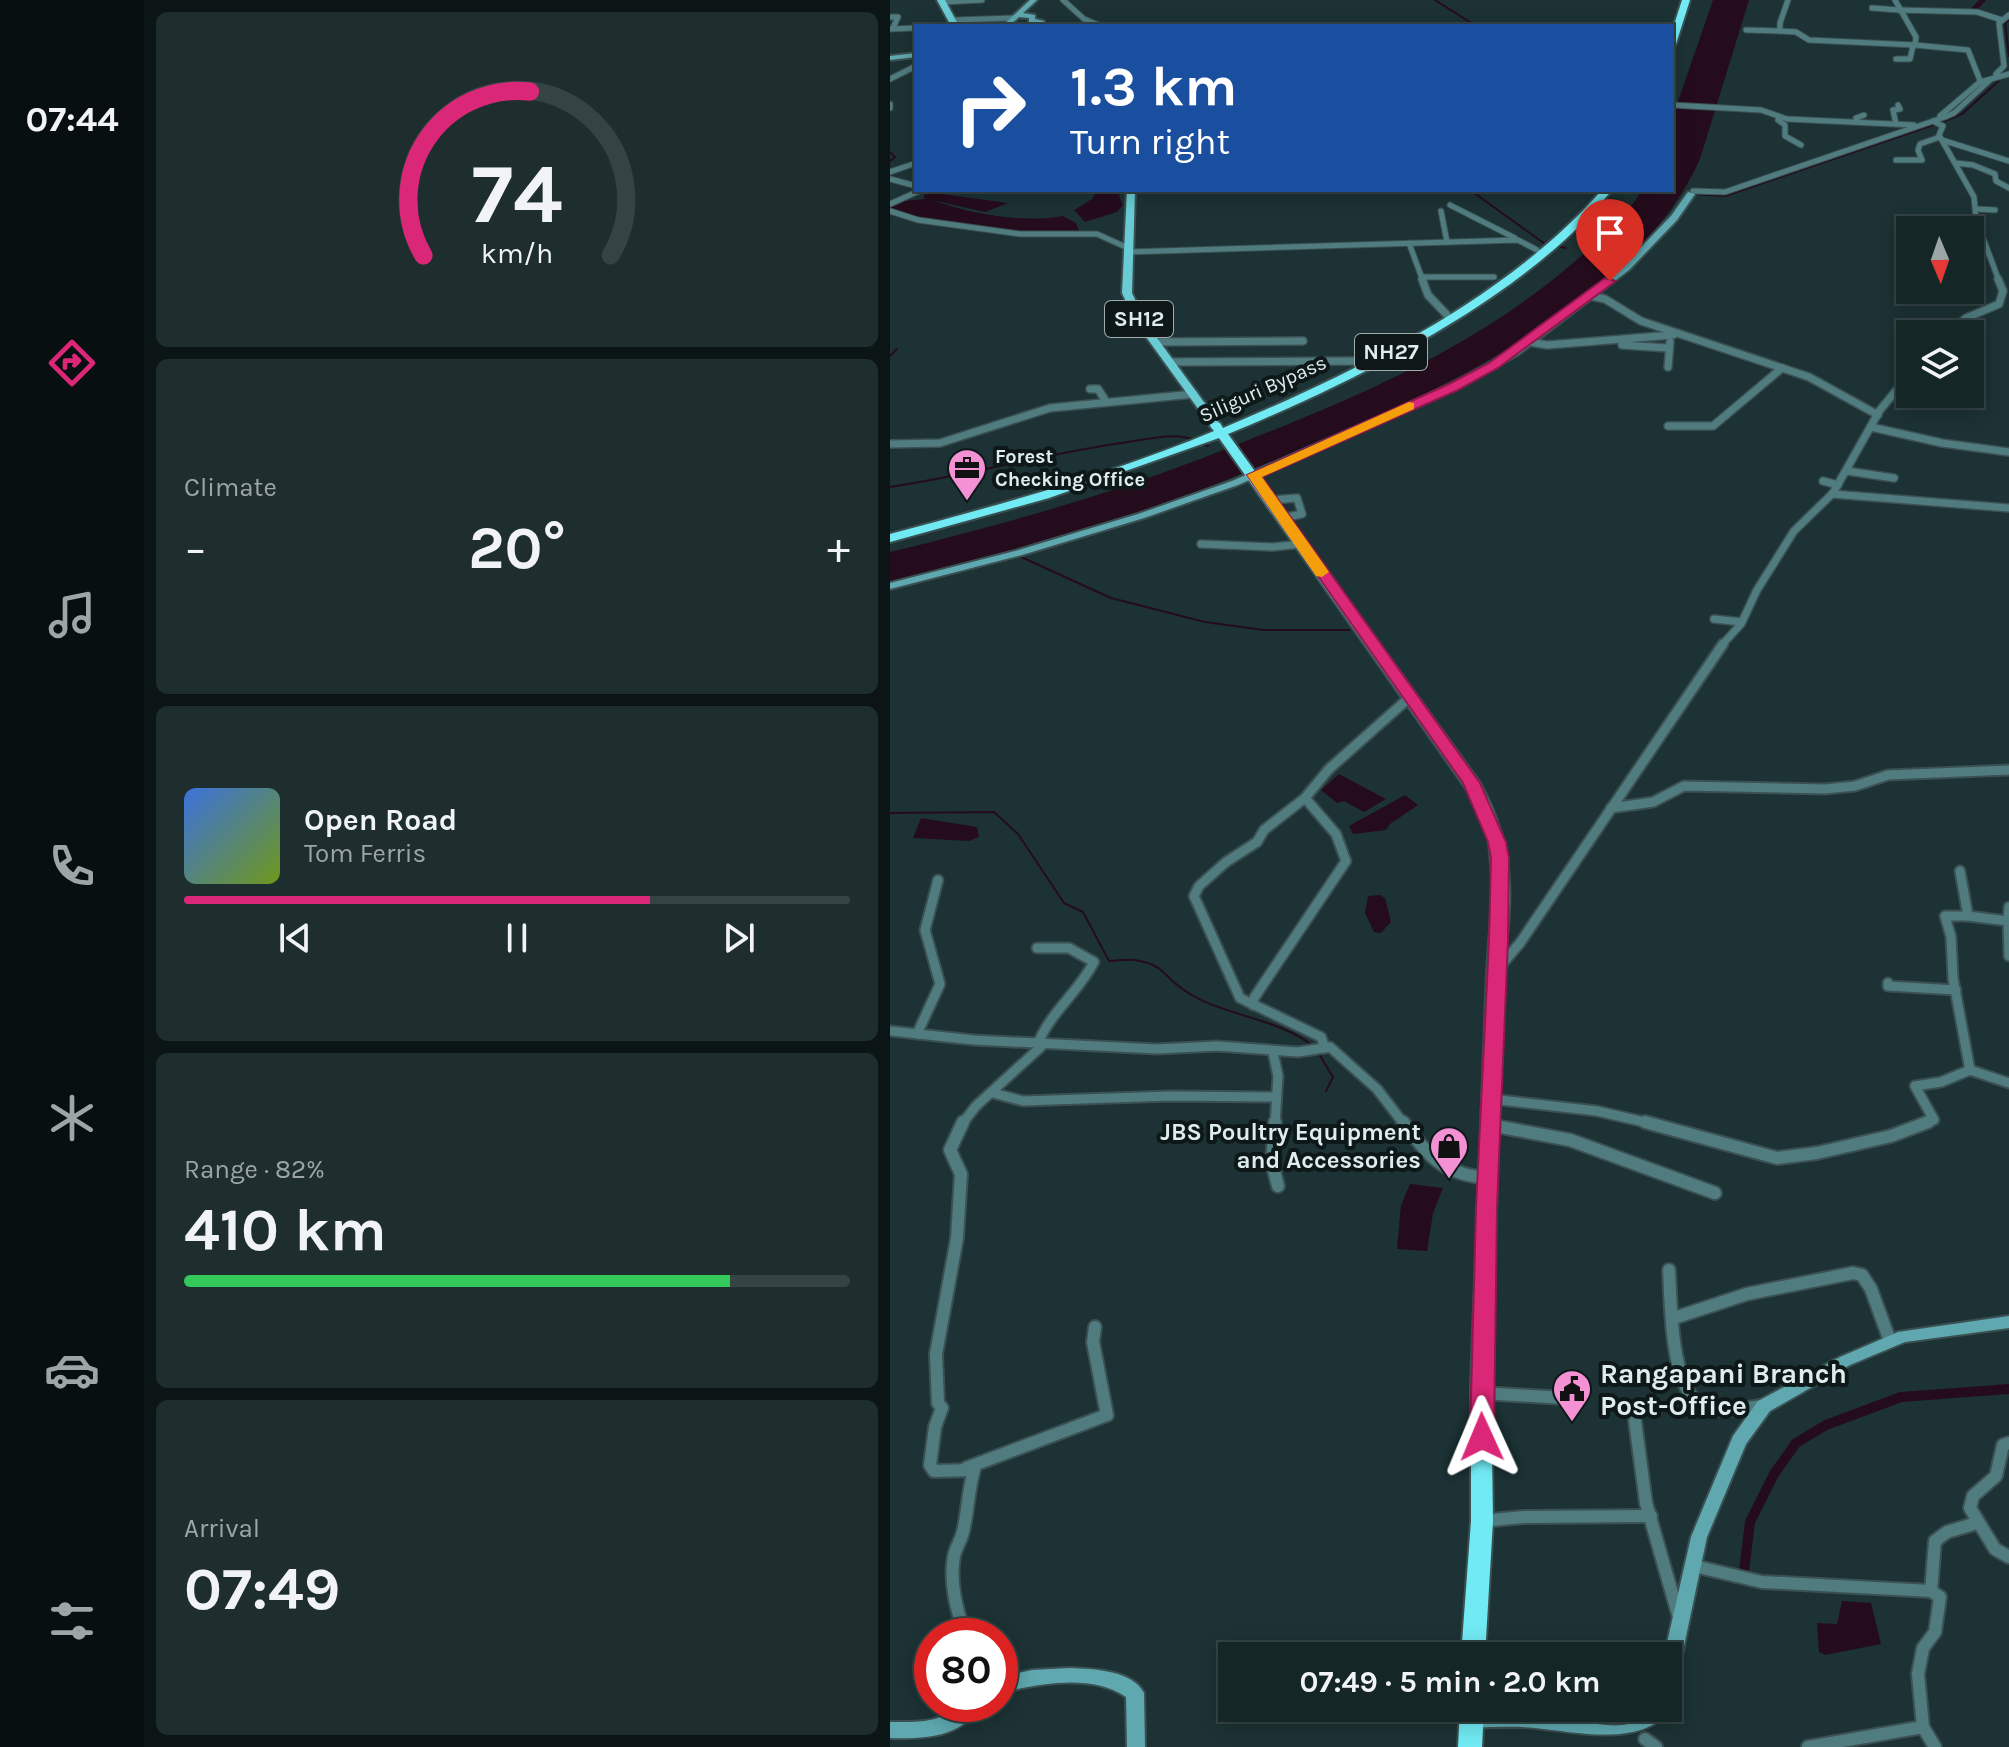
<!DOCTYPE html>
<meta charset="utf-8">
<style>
:root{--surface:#152627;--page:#1e2e2f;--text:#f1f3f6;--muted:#9da5a7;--line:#344344;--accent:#db2777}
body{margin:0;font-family:Karla,sans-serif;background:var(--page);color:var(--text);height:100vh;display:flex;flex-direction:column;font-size:30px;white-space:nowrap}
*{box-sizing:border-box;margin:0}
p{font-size:26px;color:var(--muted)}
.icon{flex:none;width:44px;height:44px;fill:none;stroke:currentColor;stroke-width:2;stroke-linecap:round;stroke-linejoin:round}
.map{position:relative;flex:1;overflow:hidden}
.panel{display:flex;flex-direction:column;gap:12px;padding:12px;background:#0c1515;width:746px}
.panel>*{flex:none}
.guide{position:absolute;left:24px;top:24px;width:760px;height:168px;border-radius:0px;box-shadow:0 4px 20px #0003,0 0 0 2px var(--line);background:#1a4fa0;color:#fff;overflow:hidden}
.needle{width:52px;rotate:178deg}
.fabs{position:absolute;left:1006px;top:216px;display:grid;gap:16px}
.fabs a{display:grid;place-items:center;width:88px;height:88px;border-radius:0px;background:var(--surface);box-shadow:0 4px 20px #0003,0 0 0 2px var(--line);font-size:40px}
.speed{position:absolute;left:24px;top:1618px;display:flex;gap:16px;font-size:40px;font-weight:700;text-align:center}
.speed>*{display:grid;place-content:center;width:104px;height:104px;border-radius:50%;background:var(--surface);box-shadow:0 4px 20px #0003,0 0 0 2px var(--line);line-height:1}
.speed .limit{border:12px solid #d22;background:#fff;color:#111}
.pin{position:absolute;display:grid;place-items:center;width:68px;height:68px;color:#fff;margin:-82px -34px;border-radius:50% 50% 50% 0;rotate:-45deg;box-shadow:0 0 8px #0007}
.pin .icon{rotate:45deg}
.me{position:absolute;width:88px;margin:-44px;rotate:359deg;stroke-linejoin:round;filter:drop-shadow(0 0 6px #0008)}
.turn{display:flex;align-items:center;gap:28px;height:168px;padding:0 24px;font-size:36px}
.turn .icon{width:104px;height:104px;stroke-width:2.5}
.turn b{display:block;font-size:56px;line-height:68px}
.big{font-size:60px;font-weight:700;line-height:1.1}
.panel .card{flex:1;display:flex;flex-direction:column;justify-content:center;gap:12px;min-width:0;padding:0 28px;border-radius:12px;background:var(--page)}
.panel .dial{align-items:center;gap:0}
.dial svg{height:208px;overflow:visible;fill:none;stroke:var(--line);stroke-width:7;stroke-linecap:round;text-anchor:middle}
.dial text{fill:var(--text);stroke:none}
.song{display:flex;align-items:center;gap:24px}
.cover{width:96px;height:96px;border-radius:12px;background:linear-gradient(135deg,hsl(220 70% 55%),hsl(80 70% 35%))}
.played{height:8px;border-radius:4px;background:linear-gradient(90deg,var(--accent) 70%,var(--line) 70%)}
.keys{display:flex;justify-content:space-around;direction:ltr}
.heat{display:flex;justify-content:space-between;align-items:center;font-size:44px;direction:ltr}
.charge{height:12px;border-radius:6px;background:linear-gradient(90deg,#34c759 82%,var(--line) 0)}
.trip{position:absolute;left:328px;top:1642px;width:464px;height:80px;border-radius:0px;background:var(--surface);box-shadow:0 4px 20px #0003,0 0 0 2px var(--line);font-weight:700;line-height:80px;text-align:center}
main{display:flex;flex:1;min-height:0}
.dock{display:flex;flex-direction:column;width:144px;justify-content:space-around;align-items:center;background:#080f10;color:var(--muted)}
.dock .icon{width:56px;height:56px}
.dock .active{color:var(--accent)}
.dock b{font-size:36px;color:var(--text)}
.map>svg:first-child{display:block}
.water{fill:#250c1d}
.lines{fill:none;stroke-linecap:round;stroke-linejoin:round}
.stream{stroke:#250c1d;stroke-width:2}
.canal-far1{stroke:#250c1d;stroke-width:5}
.canal{stroke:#250c1d;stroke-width:10}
.street-far3-casing{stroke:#3b5052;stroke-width:7}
.street-far2-casing{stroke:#3b5052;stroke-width:10}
.street-far1-casing{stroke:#3b5052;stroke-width:13}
.street-casing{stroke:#3b5052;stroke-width:16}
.secondary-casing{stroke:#3b5052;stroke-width:4}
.primary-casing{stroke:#3b5052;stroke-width:4}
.highway-casing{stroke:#3b5052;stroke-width:4}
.street-far3{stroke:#507c80;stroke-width:5}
.street-far2{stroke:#507c80;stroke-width:7}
.street-far1{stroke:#507c80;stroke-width:9}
.street{stroke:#507c80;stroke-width:12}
.secondary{fill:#5fa8af;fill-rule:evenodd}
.primary{fill:#69cbd3;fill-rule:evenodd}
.highway{fill:#71eaf4;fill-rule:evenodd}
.route{fill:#db2777;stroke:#8e194d;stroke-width:2}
.slow{fill:#f59e0b}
.labels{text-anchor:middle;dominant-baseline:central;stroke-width:8;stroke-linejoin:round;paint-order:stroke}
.far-street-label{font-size:20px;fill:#dfeced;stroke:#0e1818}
.far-poi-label{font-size:20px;font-weight:bold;fill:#dfeced;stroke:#0e1818;text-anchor:start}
.shield{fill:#0e1818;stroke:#a0acad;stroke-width:2}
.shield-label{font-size:22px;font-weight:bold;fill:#dfeced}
.poi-label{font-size:24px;font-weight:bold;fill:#dfeced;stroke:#0e1818;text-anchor:end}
.near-poi-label{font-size:28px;font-weight:bold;fill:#dfeced;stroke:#0e1818;text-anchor:start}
</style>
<main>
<nav class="dock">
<b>07:44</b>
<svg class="icon active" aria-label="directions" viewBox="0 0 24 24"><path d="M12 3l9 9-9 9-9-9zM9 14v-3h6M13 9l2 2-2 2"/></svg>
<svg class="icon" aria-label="music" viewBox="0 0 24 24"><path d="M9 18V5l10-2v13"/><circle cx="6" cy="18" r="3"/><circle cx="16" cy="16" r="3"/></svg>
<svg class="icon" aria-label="phone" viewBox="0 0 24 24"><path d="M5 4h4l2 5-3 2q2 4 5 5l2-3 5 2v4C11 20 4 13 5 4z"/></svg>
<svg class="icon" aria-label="climate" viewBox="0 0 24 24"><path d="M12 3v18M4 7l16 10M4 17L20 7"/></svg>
<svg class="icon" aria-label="car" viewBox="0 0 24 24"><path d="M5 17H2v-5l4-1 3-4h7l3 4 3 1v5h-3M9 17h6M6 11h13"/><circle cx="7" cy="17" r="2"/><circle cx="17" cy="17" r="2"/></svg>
<svg class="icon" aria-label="filters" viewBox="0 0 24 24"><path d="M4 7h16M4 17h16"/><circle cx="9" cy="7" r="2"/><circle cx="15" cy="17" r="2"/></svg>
</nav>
<section class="panel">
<div class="card dial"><svg viewBox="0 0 100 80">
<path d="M14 69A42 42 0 1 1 86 69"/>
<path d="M14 69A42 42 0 0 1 55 6" stroke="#db2777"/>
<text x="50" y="56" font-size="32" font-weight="700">74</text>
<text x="50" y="72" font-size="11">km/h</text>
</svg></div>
<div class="card"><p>Climate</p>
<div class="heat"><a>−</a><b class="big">20°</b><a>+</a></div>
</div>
<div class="card">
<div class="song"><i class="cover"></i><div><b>Open Road</b><p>Tom Ferris</p></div></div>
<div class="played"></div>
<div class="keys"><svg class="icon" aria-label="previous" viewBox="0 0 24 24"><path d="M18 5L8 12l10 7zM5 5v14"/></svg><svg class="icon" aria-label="pause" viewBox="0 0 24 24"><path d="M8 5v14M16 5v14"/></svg><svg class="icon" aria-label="next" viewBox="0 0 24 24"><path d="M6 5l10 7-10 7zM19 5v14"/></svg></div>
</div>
<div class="card"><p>Range · 82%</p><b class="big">410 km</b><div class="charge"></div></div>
<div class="card"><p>Arrival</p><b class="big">07:49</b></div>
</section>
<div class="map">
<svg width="1119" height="1747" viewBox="0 0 1119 1747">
<rect width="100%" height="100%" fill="#1c3234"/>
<g class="water">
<path d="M 823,0 L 859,0 L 810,159 C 750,294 571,381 442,436 C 378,463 316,490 251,512 C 168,540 84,561 0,581 L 0,552 C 114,525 227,492 336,449 C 457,401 576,353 677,268 C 705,244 733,222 752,190 L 782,190 L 782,119 Z"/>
<polygon points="207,190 232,190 229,196 233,205 227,212 195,222 184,210 202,199"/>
<path d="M 44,193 L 118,203 L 95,212 L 42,200 C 85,215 131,223 173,216 L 186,223 L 189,231 L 133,233 L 25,218 L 0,208 L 15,201 L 34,199 L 34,195 Z"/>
<polygon points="449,774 496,799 474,812 454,801 447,803 431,790"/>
<polygon points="515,795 528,805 500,824 496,830 463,834 459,826"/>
<polygon points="31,818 87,827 89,837 79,841 23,838"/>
<polygon points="490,895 495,898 501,922 491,933 484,932 475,913 478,896"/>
<polygon points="520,1184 553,1188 543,1213 537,1251 507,1249 511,1205"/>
<polygon points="952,1601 981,1603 991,1644 935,1655 929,1652 927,1623 947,1624"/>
</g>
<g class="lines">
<g class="stream">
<polyline points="545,0 586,26"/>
<polyline points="1119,20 1115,23 1119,56"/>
<polyline points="1052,122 1072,114 1113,77"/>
<polyline points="0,152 5,157 0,161"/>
<polyline points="580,190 655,244"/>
<polyline points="804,194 835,196 1046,124"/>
<polyline points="666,246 676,248"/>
<polyline points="0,356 7,349"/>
<polyline points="310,443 318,446"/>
<path d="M 0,487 C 80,475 158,453 238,442 C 260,439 284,432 305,440"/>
<polyline points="129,556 221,598 315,622 374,630 459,630"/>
<path d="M 0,813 L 104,812 L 128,834 L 174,903 L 193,912 L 219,961 C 229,961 241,958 250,961 C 270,965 273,973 286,984 C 323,1016 384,1015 423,1046"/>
<polyline points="429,1054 443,1077 436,1091"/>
</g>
<polyline class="canal-far1" points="1082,11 1093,0"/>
<polyline class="canal" points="853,1579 860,1522 884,1474 906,1443 936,1425 1011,1397 1119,1389"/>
<defs>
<g id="street-far3">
<polyline points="173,0 194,19 211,26"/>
<polyline points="898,0 890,23 890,31 906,32 919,40 1025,45"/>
<polyline points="1005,0 1026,37 1025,45 1078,50 1091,83"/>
<polyline points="53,2 92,0"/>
<polyline points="982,8 1009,10"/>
<polyline points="1009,10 1087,12 1112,20"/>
<polyline points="0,17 8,17 3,28"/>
<polyline points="63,20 124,18"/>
<polyline points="0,29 26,28"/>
<polyline points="856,30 890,31"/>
<polyline points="1006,59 1020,59 1023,46"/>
<polyline points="1106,74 1114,66 1109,23 1119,15"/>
<polyline points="0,79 26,66"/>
<polyline points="0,104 0,108"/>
<polyline points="782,105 871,110 897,119 1024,125"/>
<polyline points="1050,116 1090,82 1119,74"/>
<polyline points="888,120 895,125 895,136 911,145"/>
<polyline points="1043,121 1053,126 1049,135 1084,197 1086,219 1109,281"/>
<polyline points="968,122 966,118 974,115"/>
<polyline points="1006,124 1003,110 1010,109 1008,105"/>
<polyline points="1052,140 1119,161"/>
<polyline points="1006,160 1032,160 1028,150 1030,144 1050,137"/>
<polyline points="1066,163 1083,165 1105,174 1106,181 1119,188"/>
<polyline points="0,172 26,163"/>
<polyline points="0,179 26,186"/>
<polyline points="803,191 835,192 1055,117 1064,113 1100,80"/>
<polyline points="0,204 31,190"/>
<polyline points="560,205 625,238"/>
<polyline points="1086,209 1105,210"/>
<polyline points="0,211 28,220 130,234 207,234 238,248"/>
<polyline points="551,211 557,242"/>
<polyline points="519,243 533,281"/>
<polyline points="237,252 628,240 647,250"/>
<polyline points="532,277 604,277"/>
</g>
<g id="street-far2">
<polyline points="532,279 538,295 557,315"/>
<polyline points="701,296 715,299 751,321 919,377 988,415"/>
<polyline points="1058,334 1076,318 1109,304 1113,291 1108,279"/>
<polyline points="264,342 413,341"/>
<polyline points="640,342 657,345 783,335"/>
<polyline points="732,345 778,348"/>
<polyline points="281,362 473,361"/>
<polyline points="778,367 780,342"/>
<polyline points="200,389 208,389 215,400"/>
<polyline points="778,426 823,426 892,368"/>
<polyline points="981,427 1052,443 1119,452"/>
<polyline points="0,444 50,443 160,408 304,394"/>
<polyline points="957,471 1004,478"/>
<polyline points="933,481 948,485"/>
<polyline points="942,494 1119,508"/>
<polyline points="381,500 407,498 412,514 392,518"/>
<polyline points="311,544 383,547 411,544"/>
<polyline points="824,619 852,622"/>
<polyline points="831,646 851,624 867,590 904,531 943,493 990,410 1020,374"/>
</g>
<g id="street-far1">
<polyline points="721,808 763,802 794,786 935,789 965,786 998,775 1119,770"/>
<polyline points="1070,871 1078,916 1118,921 1119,956"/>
<polyline points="1078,916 1055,916 1061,937 1063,978 1080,1070"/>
<polyline points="1118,921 1119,907"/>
<path d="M 147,948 L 179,948 L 204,962 C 189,991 162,1011 149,1041"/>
<polyline points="607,970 630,943 833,644"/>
<polyline points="998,983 998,986 1066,990"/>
<polyline points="363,1005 364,998 456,861 446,834 415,798"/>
<polyline points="0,1031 84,1040 267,1049 327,1046 408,1052 440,1047 487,1089 514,1124"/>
<polyline points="27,1034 50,984 35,930 48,880"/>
<polyline points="435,1048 431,1037 350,998 304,896 309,886 336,862 367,842 374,830 415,798 439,769 520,697"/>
<polyline points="383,1052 388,1076 385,1124"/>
<polyline points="103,1093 133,1101 280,1096 385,1097"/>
<polyline points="601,1099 707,1111 763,1124"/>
<polyline points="72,1124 86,1106 155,1043"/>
<polyline points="1031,1124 1044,1120 1025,1086 1051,1082 1080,1070 1119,1083"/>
</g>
<g id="street">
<path d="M 73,1122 L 60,1150 L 71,1174 L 67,1238 L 46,1354 L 48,1403 L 52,1408 L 45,1427 L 40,1465 L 44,1471 L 84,1470 C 78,1491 78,1511 73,1532 C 71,1540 66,1547 64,1556 C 59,1583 67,1610 75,1636"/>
<polyline points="385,1122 382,1163 388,1186"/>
<path d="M 513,1122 C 540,1157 551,1174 598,1178"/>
<polyline points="755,1122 887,1158 927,1153 1001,1136 1038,1122"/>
<polyline points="600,1125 680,1140 825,1193"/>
<path d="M 779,1270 C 781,1303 780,1388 812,1406 C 829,1415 856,1407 874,1406"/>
<polyline points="784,1318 857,1294 963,1273 972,1275 981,1289 1000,1341"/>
<polyline points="591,1393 674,1398"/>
<polyline points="745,1421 756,1503 788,1614"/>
<polyline points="1119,1443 1113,1445 1106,1476 1083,1496 1080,1508 1105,1549 1119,1557"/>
<polyline points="76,1468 217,1415 203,1342 205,1327"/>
<polyline points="592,1521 634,1517 761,1516"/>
<polyline points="804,1566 872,1582 1041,1591 1050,1597 1045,1632 1033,1648 1028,1674 1033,1727 1045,1747"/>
<polyline points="1041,1591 1045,1541 1057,1532 1087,1523"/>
<polyline points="755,1739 766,1747"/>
<polyline points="918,1747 1033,1727"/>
</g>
<g id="secondary">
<polygon points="140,0 147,0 133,13 145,15 145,19 154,21 154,26 139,22 139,18 129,17 119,26 112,26"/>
<polygon points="26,53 26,57 0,60 0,56"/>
<polygon points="798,192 805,194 787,220 739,270 629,354 567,389 348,485 254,518 132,555 0,589 0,583 125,551 248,514 342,481 561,385 623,350 733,266 781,216"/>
<polygon points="1119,1316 1119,1328 1015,1342 960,1365 880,1411 856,1444 817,1537 787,1679 784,1685 778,1687 778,1656 774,1656 801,1537 843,1436 868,1401 950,1357 1008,1332"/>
<path d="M 180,1668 C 203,1669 242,1670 254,1693 L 255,1747 L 237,1747 L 236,1697 C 202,1673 148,1684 110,1693 L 110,1677 L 142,1670 Z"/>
<path d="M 778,1702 L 781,1708 C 755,1747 691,1733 645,1728 C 624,1726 603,1727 582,1728 L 576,1726 L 573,1720 L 576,1714 L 582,1712 C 603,1711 624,1709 645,1711 C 676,1715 742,1743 762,1708 L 778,1708 Z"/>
<path d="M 70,1704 L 90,1704 C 74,1738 33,1739 0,1738 L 0,1722 C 26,1722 51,1724 70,1704 Z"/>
</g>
<g id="primary">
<polygon points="47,0 55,0 69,26 61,26"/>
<polygon points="237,190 245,190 242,293 256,323 330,424 330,428 322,428 246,323 232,293"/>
</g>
<g id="highway">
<polygon points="792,0 800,0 786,44 782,47 782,31"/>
<path d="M 712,190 L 722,190 C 636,298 464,382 338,434 L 590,783 C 627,851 622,897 613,972 L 601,1384 L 603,1521 L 595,1656 L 571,1656 L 581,1521 L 581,1384 L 597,972 L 603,888 L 599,841 L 582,797 L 329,438 L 159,498 L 0,542 L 0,534 C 109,505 219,475 324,431 L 320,426 L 322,423 L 330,423 L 333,428 C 466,372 615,300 712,190 Z"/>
<polygon points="570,1708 594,1708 592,1747 568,1747"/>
</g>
</defs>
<use href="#street-far3" class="street-far3-casing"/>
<use href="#street-far2" class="street-far2-casing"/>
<use href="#street-far1" class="street-far1-casing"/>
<use href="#street" class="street-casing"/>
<use href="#secondary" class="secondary-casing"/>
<use href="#primary" class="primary-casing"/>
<use href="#highway" class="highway-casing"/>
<use href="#street-far3" class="street-far3"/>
<use href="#street-far2" class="street-far2"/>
<use href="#street-far1" class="street-far1"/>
<use href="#street" class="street"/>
<use href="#secondary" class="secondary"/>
<use href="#primary" class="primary"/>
<use href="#highway" class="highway"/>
</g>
<polygon class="route" points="715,278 726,281 608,368 568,390 372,477 590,783 616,842 619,858 618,940 607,1208 604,1437 601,1444 592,1447 584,1444 580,1437 586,1208 599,940 601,858 598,842 573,783 357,475 559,384 599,363"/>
<polygon class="slow" points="519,402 524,403 524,409 372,477 439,572 432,577 426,576 357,475"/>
<defs>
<symbol id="office-pin" viewBox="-11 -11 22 30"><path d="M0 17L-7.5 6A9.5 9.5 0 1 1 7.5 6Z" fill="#f491d4" stroke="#0e1818"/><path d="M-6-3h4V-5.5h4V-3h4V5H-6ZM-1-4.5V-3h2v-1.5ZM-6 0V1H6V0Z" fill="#111"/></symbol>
<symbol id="shop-pin" viewBox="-11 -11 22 30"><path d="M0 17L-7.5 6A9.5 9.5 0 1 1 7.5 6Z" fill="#f491d4" stroke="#0e1818"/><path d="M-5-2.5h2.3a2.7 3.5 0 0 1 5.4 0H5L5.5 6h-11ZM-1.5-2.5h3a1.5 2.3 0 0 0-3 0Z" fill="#111"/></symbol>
<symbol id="civic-pin" viewBox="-11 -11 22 30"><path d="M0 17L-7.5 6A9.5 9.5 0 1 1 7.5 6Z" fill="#f491d4" stroke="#0e1818"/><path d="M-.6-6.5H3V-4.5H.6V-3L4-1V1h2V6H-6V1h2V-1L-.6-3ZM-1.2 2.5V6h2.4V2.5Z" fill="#111"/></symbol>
</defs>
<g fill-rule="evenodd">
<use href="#office-pin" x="55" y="446" width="44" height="60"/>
<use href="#shop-pin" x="537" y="1124" width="44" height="60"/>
<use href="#civic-pin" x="660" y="1367" width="44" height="60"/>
</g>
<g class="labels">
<g class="far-street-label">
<text transform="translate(373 389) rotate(-24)">Siliguri Bypass</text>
</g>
<g class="far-poi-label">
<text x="105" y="456">Forest<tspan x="105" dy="23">Checking Office</tspan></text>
</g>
<g class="shield">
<rect x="215" y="301" width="68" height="36" rx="6"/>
<rect x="465" y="334" width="72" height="36" rx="6"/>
</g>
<g class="shield-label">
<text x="249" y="319">SH12</text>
<text x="501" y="352">NH27</text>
</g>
<g class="poi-label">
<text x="531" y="1132">JBS Poultry Equipment<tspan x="531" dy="28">and Accessories</tspan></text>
</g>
<g class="near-poi-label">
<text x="710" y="1373">Rangapani Branch<tspan x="710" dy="32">Post-Office</tspan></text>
</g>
</g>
</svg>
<div class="fabs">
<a><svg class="needle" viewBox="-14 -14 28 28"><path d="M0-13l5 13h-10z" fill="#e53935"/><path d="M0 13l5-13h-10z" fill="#9da5a7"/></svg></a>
<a><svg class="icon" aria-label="layers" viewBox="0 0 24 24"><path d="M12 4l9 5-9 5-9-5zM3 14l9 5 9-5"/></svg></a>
</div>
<div class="speed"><div class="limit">80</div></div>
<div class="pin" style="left:720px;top:281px;background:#d93025"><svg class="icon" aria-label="arrive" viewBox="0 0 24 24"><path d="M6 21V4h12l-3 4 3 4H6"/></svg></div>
<svg class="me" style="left:592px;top:1437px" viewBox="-20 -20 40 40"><path d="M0-17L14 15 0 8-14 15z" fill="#db2777" stroke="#fff" stroke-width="4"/></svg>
<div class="trip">07:49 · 5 min · 2.0 km</div>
<div class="guide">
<div class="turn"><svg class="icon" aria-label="right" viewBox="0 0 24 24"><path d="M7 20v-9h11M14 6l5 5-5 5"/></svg><div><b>1.3 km</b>Turn right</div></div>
</div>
</div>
</main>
